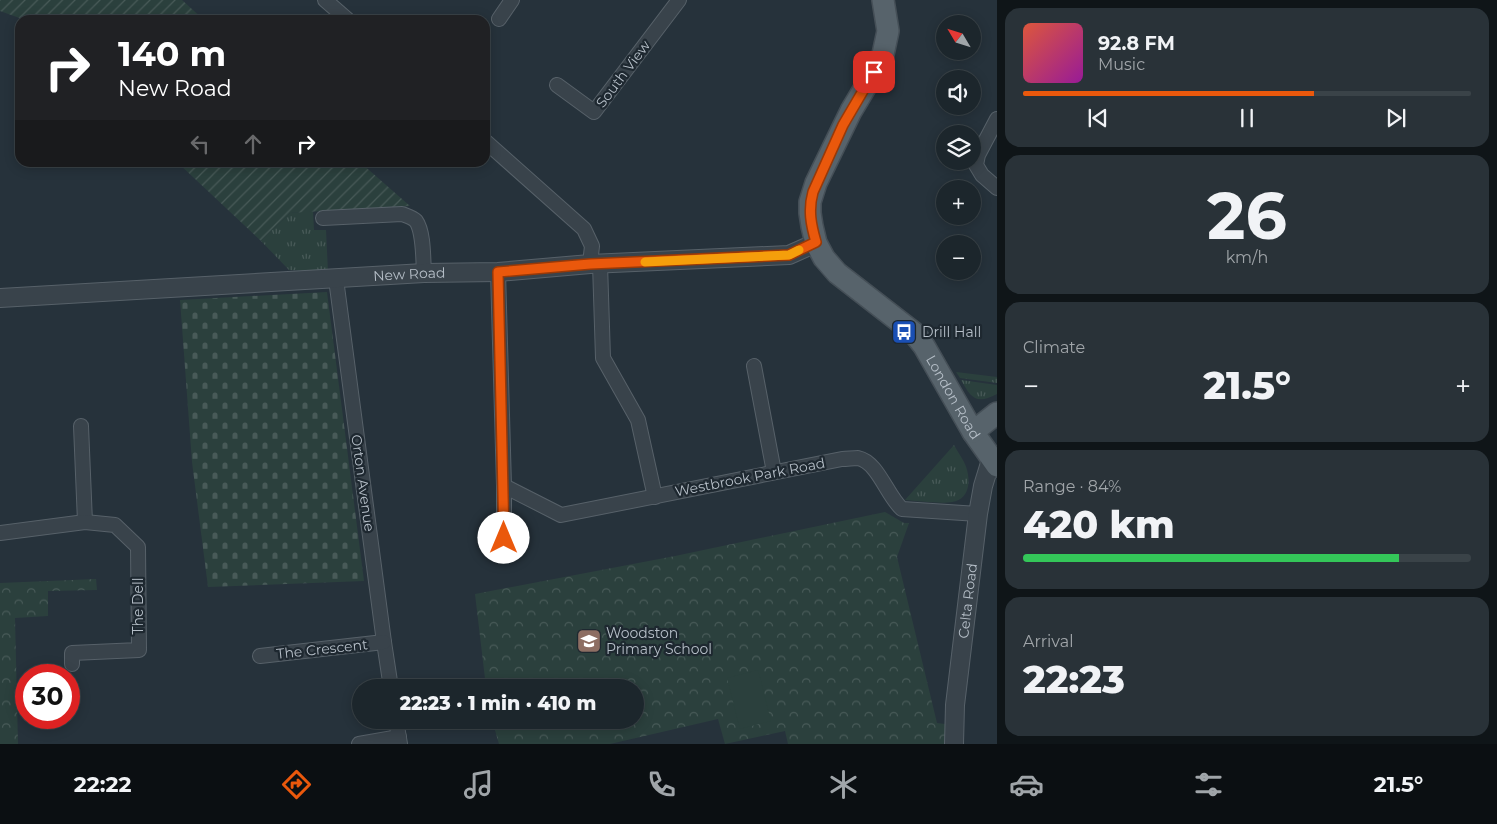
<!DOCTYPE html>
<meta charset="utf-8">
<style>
:root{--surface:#1c262c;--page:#293238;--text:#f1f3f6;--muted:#a0a5a9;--line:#3a4348;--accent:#ea580c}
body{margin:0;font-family:Montserrat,sans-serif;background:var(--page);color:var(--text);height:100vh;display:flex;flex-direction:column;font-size:19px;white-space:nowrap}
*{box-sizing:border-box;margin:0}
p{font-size:16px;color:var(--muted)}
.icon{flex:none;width:28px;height:28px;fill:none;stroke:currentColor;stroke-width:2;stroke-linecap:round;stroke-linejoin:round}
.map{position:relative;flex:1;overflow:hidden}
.panel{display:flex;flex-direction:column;gap:8px;padding:8px;background:#0f1518;width:500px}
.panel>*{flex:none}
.guide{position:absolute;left:15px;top:15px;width:475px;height:152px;border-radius:15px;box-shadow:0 2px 12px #0003,0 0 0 1px var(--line);background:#202124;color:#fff;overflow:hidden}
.needle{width:32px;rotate:308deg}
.tools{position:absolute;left:936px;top:15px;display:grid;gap:10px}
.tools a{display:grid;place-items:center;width:45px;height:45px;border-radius:50%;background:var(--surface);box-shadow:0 2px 12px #0003,0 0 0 1px var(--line);font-size:25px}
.speed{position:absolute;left:15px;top:664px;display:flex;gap:10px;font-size:25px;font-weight:700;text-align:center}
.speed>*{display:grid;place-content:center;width:65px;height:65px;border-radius:50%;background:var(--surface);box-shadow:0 2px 12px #0003,0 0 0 1px var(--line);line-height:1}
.speed .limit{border:8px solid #d22;background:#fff;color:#111}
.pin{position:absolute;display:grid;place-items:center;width:42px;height:42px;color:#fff;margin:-21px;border-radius:10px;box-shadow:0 2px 8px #0006}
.me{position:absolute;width:55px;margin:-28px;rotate:0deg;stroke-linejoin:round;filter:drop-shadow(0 0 4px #0008)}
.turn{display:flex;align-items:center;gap:18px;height:105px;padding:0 20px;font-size:22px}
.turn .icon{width:65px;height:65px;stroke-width:2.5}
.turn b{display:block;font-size:35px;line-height:42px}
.lanes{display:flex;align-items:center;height:48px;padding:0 20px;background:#0003;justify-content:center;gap:25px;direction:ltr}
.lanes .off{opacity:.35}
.big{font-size:38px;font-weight:800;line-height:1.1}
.panel .tile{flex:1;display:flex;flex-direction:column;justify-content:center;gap:8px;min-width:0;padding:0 18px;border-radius:15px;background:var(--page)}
.panel .dial{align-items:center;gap:0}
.dial b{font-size:65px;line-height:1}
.song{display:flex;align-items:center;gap:15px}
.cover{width:60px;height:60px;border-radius:8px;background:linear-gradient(135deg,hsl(10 70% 55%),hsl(300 70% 35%))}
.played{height:5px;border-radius:2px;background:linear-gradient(90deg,var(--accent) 65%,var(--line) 65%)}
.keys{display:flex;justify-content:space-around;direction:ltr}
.heat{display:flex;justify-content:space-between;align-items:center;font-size:28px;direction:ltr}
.charge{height:8px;border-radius:4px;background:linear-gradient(90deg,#34c759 84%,var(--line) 0)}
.trip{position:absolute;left:352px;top:679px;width:292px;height:50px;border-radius:25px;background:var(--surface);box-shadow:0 2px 12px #0003,0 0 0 1px var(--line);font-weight:800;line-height:50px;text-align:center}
.menu{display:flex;height:80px;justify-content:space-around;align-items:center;background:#0b0f12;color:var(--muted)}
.menu .icon{width:35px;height:35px}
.menu .on{color:var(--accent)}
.menu b{font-size:22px;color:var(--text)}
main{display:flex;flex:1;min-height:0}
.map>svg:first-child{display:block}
.grass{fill:url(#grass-tufts)}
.forest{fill:url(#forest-crowns)}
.cemetery{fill:url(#cemetery-stones)}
.garden{fill:url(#garden-furrows)}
.pitch{fill:#2b403d}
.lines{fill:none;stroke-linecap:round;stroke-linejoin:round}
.minor-casing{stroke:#576169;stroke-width:16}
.tertiary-casing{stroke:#576169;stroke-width:20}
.primary-casing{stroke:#454f57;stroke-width:24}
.minor{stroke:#39434b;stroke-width:14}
.tertiary{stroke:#39434b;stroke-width:18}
.primary{stroke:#57636b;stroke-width:21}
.route-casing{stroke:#983908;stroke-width:12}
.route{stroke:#ea580c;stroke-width:9}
.slow{stroke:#f59e0b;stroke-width:9}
.labels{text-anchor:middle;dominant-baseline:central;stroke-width:4.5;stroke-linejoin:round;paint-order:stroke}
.street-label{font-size:14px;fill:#b5bec7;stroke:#1e2830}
.poi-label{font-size:14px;fill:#b5bec7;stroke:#1e2830;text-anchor:start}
</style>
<main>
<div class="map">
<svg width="997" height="744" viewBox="0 0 997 744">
<defs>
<pattern id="grass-tufts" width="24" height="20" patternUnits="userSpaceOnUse" patternTransform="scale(1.25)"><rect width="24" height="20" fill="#2b403d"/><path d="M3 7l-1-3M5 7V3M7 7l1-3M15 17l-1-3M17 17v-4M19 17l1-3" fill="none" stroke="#485a58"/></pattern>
<pattern id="forest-crowns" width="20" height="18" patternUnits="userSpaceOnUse" patternTransform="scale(1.25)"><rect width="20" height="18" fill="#2b403d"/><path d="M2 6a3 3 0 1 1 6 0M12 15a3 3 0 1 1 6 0" fill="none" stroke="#485a58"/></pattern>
<pattern id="cemetery-stones" width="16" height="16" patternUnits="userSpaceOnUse" patternTransform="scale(1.25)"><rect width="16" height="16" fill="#2b403d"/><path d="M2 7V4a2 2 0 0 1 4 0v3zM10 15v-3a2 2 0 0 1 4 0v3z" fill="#485a58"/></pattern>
<pattern id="garden-furrows" width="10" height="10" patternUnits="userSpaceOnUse" patternTransform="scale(1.25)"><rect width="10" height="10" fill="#2b403d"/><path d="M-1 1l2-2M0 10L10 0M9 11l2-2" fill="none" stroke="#485a58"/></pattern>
</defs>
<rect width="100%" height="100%" fill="#26323b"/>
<g class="grass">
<polygon points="313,211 314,230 326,230 328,272 289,270 261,241 290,213"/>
<polygon points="956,372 997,377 997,383 960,378"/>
<path d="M 961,380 L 997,385 L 997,394 C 976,405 971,398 961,380 Z"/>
<path d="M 954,445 C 957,451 961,456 964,462 C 971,476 972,499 952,502 C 941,504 917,501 905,500 Z"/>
</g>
<g class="forest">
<polygon points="885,512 904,523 909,523 897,557 937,723 945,724 945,744 788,744 785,731 725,744 718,719 610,744 499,744 492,720 636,720 636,688 486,687 475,594 675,556"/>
<polygon points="96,579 97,590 48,591 48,616 15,618 18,744 0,744 0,583"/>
</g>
<polygon class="cemetery" points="327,292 364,581 208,587 192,462 180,300"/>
<g class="garden">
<polygon points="0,0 182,0 204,20 25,20 0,11"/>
<polygon points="178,163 361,163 410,206 290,213 261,241"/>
</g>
<polygon class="pitch" points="758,670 771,721 740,729 727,678"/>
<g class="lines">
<defs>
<g id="minor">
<polyline points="325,0 348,20"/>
<polyline points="499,19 512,0"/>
<polyline points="557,85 594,112 679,0"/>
<polyline points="997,119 978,155 976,165 982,175 997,188"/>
<polyline points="485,141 584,229 592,246 590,264"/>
<path d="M 323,218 L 402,214 C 407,216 412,217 416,221 C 424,232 423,260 424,273"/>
<polyline points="600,264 603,358 638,420 655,497"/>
<polyline points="498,272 504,486 504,538"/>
<polyline points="336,279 384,642 391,688"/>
<polyline points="754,366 774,472"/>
<polyline points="81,426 85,522"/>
<path d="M 504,486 L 561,515 L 842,459 C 847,459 853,458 858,458 C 878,462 887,496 902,509 L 978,514"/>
<polyline points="0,533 85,522 115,525 138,547 139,650 72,653 72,664"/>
<polyline points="260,656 384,642"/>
<polyline points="396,720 400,744"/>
<polyline points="359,744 399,737"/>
</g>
<g id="tertiary">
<path id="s1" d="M 0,298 L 424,273 L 498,272 L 590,264 L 789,255 L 816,243"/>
<path id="s2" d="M 954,744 L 955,705 L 978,514 L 983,486 L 991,460"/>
</g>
<g id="primary">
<path id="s3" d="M 883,0 L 888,31 L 882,59 L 851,111 L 816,183 L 810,202 L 810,213 L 812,226 L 816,243 L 824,258 L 837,273 L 913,332 L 924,346 L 973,432 L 997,466"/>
<polyline points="973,432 997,413"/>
</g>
</defs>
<use href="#minor" class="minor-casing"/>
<use href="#tertiary" class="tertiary-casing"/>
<use href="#primary" class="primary-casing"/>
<use href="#minor" class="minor"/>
<use href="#tertiary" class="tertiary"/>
<use href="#primary" class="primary"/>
</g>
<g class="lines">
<defs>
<path id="route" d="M 504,538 L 498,272 L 590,264 L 789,255 L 816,242 C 811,225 808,210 813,192 L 843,125 L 874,72"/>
</defs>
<use href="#route" class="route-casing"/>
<use href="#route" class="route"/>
<polyline class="slow" points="645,262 789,255 799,250"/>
</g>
<defs>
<symbol id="bus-square" viewBox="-11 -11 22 22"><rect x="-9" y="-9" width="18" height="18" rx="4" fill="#1a4fb4" stroke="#1e2830"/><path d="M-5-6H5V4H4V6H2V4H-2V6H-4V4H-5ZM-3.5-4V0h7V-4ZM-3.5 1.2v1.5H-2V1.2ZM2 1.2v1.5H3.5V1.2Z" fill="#fff"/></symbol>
<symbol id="school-square" viewBox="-11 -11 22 22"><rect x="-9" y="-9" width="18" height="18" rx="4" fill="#8d6e63" stroke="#1e2830"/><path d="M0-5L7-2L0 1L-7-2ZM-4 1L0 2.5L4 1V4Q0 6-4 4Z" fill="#fff"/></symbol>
</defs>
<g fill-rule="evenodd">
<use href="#bus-square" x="890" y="318" width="28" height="28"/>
<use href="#school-square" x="575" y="627" width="28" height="28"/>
</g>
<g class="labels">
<g class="street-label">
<text transform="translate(623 74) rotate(-53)">South View</text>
<text stroke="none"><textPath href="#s1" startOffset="410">New Road</textPath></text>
<text stroke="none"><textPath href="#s3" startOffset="472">London Road</textPath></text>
<text transform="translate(750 477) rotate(-11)">Westbrook Park Road</text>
<text transform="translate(363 483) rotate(82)">Orton Avenue</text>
<text stroke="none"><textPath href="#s2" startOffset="144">Celta Road</textPath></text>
<text transform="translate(138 606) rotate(-90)">The Dell</text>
<text transform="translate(322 649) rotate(-6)">The Crescent</text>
</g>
<g class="poi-label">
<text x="922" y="332">Drill Hall</text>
<text x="606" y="633">Woodston<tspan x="606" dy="16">Primary School</tspan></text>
</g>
</g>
</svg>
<div class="tools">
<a><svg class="needle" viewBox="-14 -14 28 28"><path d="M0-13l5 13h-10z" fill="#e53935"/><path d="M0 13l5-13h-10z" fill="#a0a5a9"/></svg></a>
<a><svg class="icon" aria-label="sound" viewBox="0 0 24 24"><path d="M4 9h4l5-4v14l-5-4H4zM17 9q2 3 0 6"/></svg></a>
<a><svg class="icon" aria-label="layers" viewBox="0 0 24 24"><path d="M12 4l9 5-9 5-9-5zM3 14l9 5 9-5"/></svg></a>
<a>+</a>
<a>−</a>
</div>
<div class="speed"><div class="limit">30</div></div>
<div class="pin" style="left:874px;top:72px;background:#d93025"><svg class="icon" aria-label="arrive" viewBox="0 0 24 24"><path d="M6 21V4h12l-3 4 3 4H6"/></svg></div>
<svg class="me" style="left:504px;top:538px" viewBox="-20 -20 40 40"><circle r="19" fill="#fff"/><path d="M0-13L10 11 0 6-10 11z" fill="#ea580c"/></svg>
<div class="trip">22:23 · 1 min · 410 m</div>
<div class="guide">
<div class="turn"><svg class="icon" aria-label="right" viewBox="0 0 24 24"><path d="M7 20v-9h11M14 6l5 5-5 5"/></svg><div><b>140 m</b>New Road</div></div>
<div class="lanes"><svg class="icon off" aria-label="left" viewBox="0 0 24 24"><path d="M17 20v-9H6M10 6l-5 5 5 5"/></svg><svg class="icon off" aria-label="ahead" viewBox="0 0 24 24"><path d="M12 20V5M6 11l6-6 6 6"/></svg><svg class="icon" aria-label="right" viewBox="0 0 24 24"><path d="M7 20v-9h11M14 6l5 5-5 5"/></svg></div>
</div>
</div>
<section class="panel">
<div class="tile">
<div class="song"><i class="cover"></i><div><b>92.8 FM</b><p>Music</p></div></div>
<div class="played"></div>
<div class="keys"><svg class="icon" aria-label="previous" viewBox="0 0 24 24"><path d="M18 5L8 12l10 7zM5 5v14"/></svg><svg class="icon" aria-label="pause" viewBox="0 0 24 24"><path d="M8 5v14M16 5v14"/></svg><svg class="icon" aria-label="next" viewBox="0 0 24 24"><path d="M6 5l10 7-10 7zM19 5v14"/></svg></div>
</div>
<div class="tile dial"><b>26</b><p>km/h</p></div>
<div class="tile"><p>Climate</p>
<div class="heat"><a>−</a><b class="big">21.5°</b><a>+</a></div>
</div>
<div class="tile"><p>Range · 84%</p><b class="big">420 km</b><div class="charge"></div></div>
<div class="tile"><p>Arrival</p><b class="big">22:23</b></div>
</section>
</main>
<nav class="menu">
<b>22:22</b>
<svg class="icon on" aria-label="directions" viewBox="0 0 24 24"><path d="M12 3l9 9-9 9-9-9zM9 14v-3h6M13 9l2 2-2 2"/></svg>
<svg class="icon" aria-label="music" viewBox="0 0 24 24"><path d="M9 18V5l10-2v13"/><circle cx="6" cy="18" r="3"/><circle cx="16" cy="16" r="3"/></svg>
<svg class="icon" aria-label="phone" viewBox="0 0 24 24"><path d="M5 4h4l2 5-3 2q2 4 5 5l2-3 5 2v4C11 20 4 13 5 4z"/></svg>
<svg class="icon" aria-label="climate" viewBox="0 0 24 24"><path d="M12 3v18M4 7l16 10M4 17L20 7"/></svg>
<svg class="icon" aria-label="car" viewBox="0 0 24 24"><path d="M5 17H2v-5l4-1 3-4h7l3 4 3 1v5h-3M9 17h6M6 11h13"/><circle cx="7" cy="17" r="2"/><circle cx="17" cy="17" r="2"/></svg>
<svg class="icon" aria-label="filters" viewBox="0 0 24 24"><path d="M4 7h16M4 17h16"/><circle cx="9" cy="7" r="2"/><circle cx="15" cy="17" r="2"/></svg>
<b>21.5°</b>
</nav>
